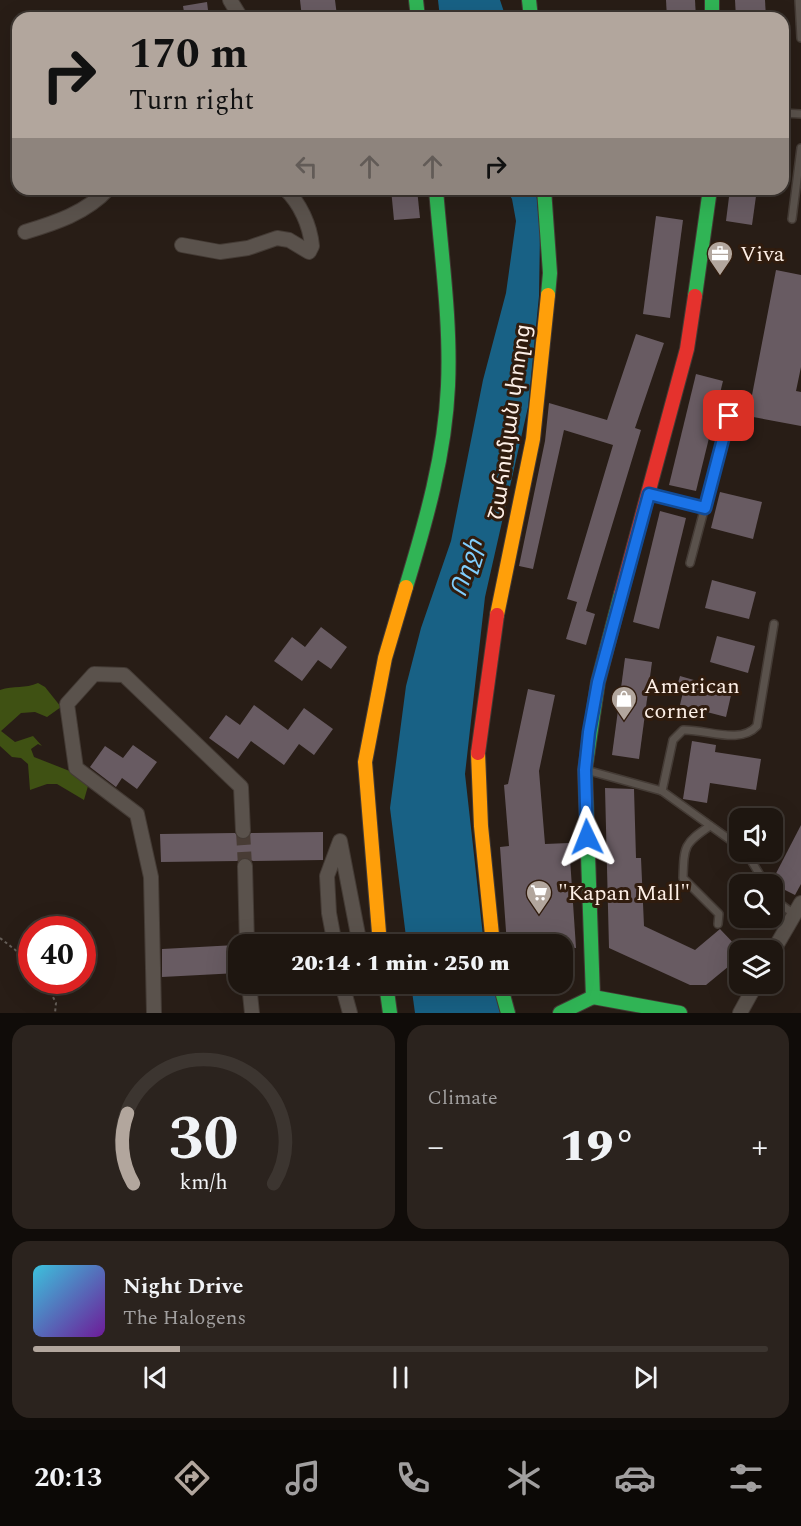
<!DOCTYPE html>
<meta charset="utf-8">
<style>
:root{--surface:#1e1610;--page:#2b231e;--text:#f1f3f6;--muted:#a19f9f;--line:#3c3530;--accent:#b2a69d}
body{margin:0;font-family:Spectral,"Noto Sans Armenian",serif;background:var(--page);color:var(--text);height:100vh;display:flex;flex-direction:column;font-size:22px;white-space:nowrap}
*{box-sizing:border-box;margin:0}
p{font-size:20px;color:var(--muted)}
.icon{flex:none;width:33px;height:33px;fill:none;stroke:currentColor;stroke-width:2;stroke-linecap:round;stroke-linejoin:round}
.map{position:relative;height:1013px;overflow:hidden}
.sheet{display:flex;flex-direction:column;gap:12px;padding:12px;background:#100c09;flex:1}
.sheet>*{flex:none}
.guide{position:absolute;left:12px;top:12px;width:777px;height:183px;border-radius:18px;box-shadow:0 6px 24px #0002,0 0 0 2px var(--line);background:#b2a69d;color:#111;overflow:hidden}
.buttons{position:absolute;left:729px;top:808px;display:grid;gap:12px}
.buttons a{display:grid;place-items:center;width:54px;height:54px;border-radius:12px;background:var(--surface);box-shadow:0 6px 24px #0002,0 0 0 2px var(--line);font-size:30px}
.speed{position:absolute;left:18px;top:916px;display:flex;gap:12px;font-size:30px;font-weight:700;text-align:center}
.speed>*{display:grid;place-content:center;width:78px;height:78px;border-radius:50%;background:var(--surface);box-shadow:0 6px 24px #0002,0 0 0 2px var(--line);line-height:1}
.speed .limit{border:9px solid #d22;background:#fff;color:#111}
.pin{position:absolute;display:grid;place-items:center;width:51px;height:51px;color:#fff;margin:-26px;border-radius:12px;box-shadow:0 3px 9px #0006}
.me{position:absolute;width:66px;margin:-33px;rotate:358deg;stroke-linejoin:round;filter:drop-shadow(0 0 4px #0008)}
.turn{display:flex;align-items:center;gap:21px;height:126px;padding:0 18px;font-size:27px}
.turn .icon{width:78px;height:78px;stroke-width:2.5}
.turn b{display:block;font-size:42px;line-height:51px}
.lanes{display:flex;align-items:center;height:57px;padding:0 18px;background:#0003;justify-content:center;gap:30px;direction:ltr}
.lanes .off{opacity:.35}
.big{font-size:45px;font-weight:800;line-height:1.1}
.sheet .card{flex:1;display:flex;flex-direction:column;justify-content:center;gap:9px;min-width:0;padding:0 21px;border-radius:18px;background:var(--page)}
.sheet .dial{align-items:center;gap:0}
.dial svg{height:156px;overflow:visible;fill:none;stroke:var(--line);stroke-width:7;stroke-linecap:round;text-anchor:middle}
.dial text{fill:var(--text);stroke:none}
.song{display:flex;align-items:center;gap:18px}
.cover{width:72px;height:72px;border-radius:9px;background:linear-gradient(135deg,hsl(190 70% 55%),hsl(280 70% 35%))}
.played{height:6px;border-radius:3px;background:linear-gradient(90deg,var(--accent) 20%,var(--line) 20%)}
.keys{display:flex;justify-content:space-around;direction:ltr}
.heat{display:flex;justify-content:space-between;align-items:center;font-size:33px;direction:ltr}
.sheet .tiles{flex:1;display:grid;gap:12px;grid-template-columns:1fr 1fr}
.card:last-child{grid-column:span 2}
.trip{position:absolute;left:228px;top:934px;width:345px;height:60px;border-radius:18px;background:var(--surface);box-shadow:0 6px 24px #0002,0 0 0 2px var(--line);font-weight:800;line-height:60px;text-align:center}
.dock{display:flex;height:96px;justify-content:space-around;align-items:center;background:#0c0906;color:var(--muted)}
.dock .icon{width:42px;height:42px}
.dock .on{color:var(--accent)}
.dock b{font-size:27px;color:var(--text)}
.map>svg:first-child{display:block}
.forest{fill:#3f5113}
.water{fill:#186185}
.building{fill:#685b62}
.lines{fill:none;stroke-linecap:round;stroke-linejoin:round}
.street-tunnel{stroke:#483c35;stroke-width:14;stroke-dasharray:14 7;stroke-linecap:butt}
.lane-casing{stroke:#443b35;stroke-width:10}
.street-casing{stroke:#443b35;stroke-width:16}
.fast-casing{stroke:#443b35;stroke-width:16}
.slow-casing{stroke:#443b35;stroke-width:16}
.jam-casing{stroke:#443b35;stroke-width:16}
.path{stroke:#655e58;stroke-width:2;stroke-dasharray:3 3;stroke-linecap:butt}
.lane{stroke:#5a524c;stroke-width:7}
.street{stroke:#5a524c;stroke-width:14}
.fast{stroke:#30b455;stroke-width:14}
.slow{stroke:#ff9f0a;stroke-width:14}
.jam{stroke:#e5322d;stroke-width:14}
.route-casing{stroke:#114b97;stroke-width:15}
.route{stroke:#1a73e8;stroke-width:10}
.labels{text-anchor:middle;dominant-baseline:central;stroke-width:6;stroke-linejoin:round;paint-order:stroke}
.poi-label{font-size:22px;fill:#fdefe6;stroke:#301c0e;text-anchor:start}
.street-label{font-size:22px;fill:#fdefe6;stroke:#301c0e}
.water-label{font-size:24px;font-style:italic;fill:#80cefd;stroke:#301c0e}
</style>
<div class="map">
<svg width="801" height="1013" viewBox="0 0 801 1013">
<rect width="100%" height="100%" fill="#281d16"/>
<path class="forest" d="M 38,683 L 45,687 L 61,707 L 47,717 L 35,712 L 21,713 L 1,731 L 15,742 L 33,736 L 42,746 L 38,744 L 31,749 L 34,757 L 90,779 L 84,800 L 57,784 L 47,784 L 30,790 L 28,764 L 21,758 L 12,757 L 0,746 L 0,690 C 14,685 25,689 38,683 Z"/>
<g class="water">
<polygon points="438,0 500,0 506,18 440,18"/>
<polygon points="506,189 536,189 540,233 539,296 528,407 485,597 465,774 484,945 407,945 390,808 406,686 421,628 451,541 483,380 506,293 516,221 512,199"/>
<polygon points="411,984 493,984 501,1013 415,1013"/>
</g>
<g class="building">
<polygon points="300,0 335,0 337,16 302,18"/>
<polygon points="666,0 695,0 696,18 667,18"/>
<polygon points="735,0 765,0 766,18 736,18"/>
<polygon points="207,2 209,18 185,18 183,6"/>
<polygon points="391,189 417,189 420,218 394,220"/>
<polygon points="730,189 757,189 752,225 726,221"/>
<polygon points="656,216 683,220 670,318 643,314"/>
<polygon points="776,270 801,275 801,367 796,391 801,392 801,426 748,416"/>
<polygon points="636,334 664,343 635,428 641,430 586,611 595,614 586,645 566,639 577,602 567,599 613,445 564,430 533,569 519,566 545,441 549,403 607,420"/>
<polygon points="696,374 723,381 696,491 669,485"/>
<polygon points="720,492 762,502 753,539 711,528"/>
<polygon points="660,511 686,518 659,629 633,622"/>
<polygon points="712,580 756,592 749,619 705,608"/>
<polygon points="321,627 347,647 331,669 318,660 302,681 274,661 292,637 305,647"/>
<polygon points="717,636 755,646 748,673 710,662"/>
<polygon points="625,658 652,662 639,759 612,755"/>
<polygon points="680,676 732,691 726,717 680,705 683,692 676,690"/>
<polygon points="528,689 555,695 539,771 545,844 569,843 576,948 507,945 500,847 509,846 504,785 508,784"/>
<polygon points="254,705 288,730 304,708 333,729 314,755 299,744 284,765 251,741 238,759 209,738 226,715 240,725"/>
<polygon points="692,741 716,745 715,752 761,759 756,790 710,783 707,803 683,799"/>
<polygon points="133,745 157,762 137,789 122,778 116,787 90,767 105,746 123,758"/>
<polygon points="605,788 634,789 636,858 641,858 644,926 695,950 720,929 740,950 740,957 706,985 690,985 609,948"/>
<polygon points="801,825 801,884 795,895 771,883"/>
<polygon points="323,832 323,860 253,861 245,857 237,861 161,862 160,834 235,833 243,840 251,833"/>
<polygon points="291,933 291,945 256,945 256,935"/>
<polygon points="236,945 238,973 162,977 162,949"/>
</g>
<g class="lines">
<polyline class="street-tunnel" points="243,831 245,866"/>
<defs>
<g id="lane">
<polyline points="799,0 801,38"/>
<polyline points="783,113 801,114"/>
<polyline points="792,219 801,148"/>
<polyline points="651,494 705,508"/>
<polyline points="690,563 729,416"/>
<polyline points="586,770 662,791 740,847"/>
<path d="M 662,791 L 673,740 L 683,730 C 706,729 740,745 757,726 L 774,624"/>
<path d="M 710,826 C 684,843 684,846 683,878 L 719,914 L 718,924"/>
<polyline points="746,852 766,885"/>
<polyline points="772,898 794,914"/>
</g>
<g id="street">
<polyline points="230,0 241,18"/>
<path d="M 25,232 C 55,223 86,213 108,189"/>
<path d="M 182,245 L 220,252 L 248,248 L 277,238 L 289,240 L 309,252 L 312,246 C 310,225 300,203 285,189"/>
<polyline points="245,866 247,945"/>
<polyline points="335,945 329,913 327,876 340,841 360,945"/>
<polyline points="772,953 801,903"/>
<polyline points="249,984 252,1013"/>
<polyline points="342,984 350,1013"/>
<polyline points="154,1013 151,877 137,814 76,768 67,704 94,674 124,675 241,787 243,831"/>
<polyline points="740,1013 756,984"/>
</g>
<g id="fast">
<polyline points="416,0 418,18"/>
<polyline points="529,0 531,18"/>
<polyline points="712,0 712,18"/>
<polyline points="544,189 550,273 548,295"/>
<polyline points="695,296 710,189"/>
<path d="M 406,587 C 426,521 445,455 448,386 C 451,321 441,254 436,189"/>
<polyline points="386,984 390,1013"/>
<polyline points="500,984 508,1013"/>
<polyline points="593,997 585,770 598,682 621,594"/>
<polyline points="593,997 680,1013"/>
<polyline points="560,1013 593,997"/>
</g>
<g id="slow">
<polyline points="497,615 533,439 548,295"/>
<polyline points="478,753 481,826 493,945"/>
<polyline points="380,945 365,762 385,658 406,587"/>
</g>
<g id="jam">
<polyline points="621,594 687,349 695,296"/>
<polyline points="478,753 497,615"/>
</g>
</defs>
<use href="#lane" class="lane-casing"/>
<use href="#street" class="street-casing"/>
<use href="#fast" class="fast-casing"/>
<use href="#slow" class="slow-casing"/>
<use href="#jam" class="jam-casing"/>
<g class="path">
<polyline points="0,938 32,963"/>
<polyline points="45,981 56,1003 55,1013"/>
</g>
<use href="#lane" class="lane"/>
<use href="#street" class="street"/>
<use href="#fast" class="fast"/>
<use href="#slow" class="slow"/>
<use href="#jam" class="jam"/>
</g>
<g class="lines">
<defs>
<polyline id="route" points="587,837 585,770 589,732 598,682 649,494 705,508 729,416"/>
</defs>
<use href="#route" class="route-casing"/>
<use href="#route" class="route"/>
</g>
<defs>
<symbol id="office-pin" viewBox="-11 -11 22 30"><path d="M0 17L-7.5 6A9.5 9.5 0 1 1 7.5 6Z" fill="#b2a69d" stroke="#301c0e"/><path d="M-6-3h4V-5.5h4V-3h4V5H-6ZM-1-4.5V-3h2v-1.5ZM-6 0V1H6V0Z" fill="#fff"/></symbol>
<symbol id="shop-pin" viewBox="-11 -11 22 30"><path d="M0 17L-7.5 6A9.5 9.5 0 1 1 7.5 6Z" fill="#b2a69d" stroke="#301c0e"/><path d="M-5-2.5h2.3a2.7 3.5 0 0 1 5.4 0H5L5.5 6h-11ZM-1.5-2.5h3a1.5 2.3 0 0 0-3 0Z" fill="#fff"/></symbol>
<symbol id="supermarket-pin" viewBox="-11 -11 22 30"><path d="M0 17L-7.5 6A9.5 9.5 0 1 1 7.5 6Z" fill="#b2a69d" stroke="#301c0e"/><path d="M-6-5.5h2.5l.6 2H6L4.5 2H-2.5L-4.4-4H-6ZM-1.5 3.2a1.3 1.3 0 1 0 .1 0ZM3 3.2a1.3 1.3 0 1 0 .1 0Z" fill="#fff"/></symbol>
</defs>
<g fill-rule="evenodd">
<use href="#office-pin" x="705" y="239" width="30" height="40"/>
<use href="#shop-pin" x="609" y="684" width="30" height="40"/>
<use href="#supermarket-pin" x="524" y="878" width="30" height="40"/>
</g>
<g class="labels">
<g class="poi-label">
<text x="740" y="254">Viva</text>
<text x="644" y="686">American<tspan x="644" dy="25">corner</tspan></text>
<text x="558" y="893">"Kapan Mall"</text>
</g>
<g class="street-label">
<text transform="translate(510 422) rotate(-82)">Շահումյան փողոց</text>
</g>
<g class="water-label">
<text transform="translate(467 568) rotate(-73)">Ողջի</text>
</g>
</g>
</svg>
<div class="buttons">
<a><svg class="icon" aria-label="sound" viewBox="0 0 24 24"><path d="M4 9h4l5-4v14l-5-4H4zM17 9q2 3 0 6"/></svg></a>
<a><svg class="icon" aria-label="search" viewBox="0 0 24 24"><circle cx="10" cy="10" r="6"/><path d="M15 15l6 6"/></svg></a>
<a><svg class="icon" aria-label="layers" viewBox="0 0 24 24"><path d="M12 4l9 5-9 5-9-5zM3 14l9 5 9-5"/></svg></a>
</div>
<div class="speed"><div class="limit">40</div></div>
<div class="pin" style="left:729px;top:416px;background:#d93025"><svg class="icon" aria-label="arrive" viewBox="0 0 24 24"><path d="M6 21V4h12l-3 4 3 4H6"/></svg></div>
<svg class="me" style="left:587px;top:837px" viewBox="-20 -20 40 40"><path d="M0-17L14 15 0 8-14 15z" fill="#1a73e8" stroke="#fff" stroke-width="4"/></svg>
<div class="trip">20:14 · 1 min · 250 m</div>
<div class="guide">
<div class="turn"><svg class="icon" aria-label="right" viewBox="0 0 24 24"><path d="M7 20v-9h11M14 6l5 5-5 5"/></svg><div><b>170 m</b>Turn right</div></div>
<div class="lanes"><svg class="icon off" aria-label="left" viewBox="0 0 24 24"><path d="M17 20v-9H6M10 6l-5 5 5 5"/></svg><svg class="icon off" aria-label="ahead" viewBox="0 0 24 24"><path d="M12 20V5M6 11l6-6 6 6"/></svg><svg class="icon off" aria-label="ahead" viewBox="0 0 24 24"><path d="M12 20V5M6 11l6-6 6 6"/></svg><svg class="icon" aria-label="right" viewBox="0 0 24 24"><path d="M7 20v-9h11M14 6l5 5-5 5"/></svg></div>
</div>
</div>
<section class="sheet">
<div class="tiles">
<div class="card dial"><svg viewBox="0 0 100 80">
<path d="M14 69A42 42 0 1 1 86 69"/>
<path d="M14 69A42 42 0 0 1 11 33" stroke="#b2a69d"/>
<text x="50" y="56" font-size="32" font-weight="700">30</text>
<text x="50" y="72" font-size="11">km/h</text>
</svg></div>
<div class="card"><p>Climate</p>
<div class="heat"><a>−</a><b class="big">19°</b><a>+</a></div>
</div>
<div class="card">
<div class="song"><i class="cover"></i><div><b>Night Drive</b><p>The Halogens</p></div></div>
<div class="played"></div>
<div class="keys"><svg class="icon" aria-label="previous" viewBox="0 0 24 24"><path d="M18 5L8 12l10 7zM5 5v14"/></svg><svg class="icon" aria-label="pause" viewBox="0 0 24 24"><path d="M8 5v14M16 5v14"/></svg><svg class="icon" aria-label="next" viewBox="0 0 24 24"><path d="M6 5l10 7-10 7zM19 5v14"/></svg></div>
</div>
</div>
</section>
<nav class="dock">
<b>20:13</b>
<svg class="icon on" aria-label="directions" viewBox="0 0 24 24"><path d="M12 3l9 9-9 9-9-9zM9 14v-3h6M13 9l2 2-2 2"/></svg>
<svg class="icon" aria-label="music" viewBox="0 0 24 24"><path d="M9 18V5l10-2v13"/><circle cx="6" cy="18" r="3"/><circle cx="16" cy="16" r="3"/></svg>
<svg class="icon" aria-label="phone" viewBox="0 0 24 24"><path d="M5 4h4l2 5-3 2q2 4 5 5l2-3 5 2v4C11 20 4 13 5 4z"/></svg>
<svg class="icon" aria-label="climate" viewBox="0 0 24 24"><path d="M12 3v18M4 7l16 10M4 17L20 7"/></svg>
<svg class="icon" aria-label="car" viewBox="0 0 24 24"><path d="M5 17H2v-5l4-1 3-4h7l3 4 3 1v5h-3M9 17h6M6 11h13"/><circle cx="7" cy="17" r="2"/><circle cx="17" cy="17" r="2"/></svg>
<svg class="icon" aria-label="filters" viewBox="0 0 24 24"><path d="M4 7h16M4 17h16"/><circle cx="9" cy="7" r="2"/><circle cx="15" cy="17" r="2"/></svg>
</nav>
